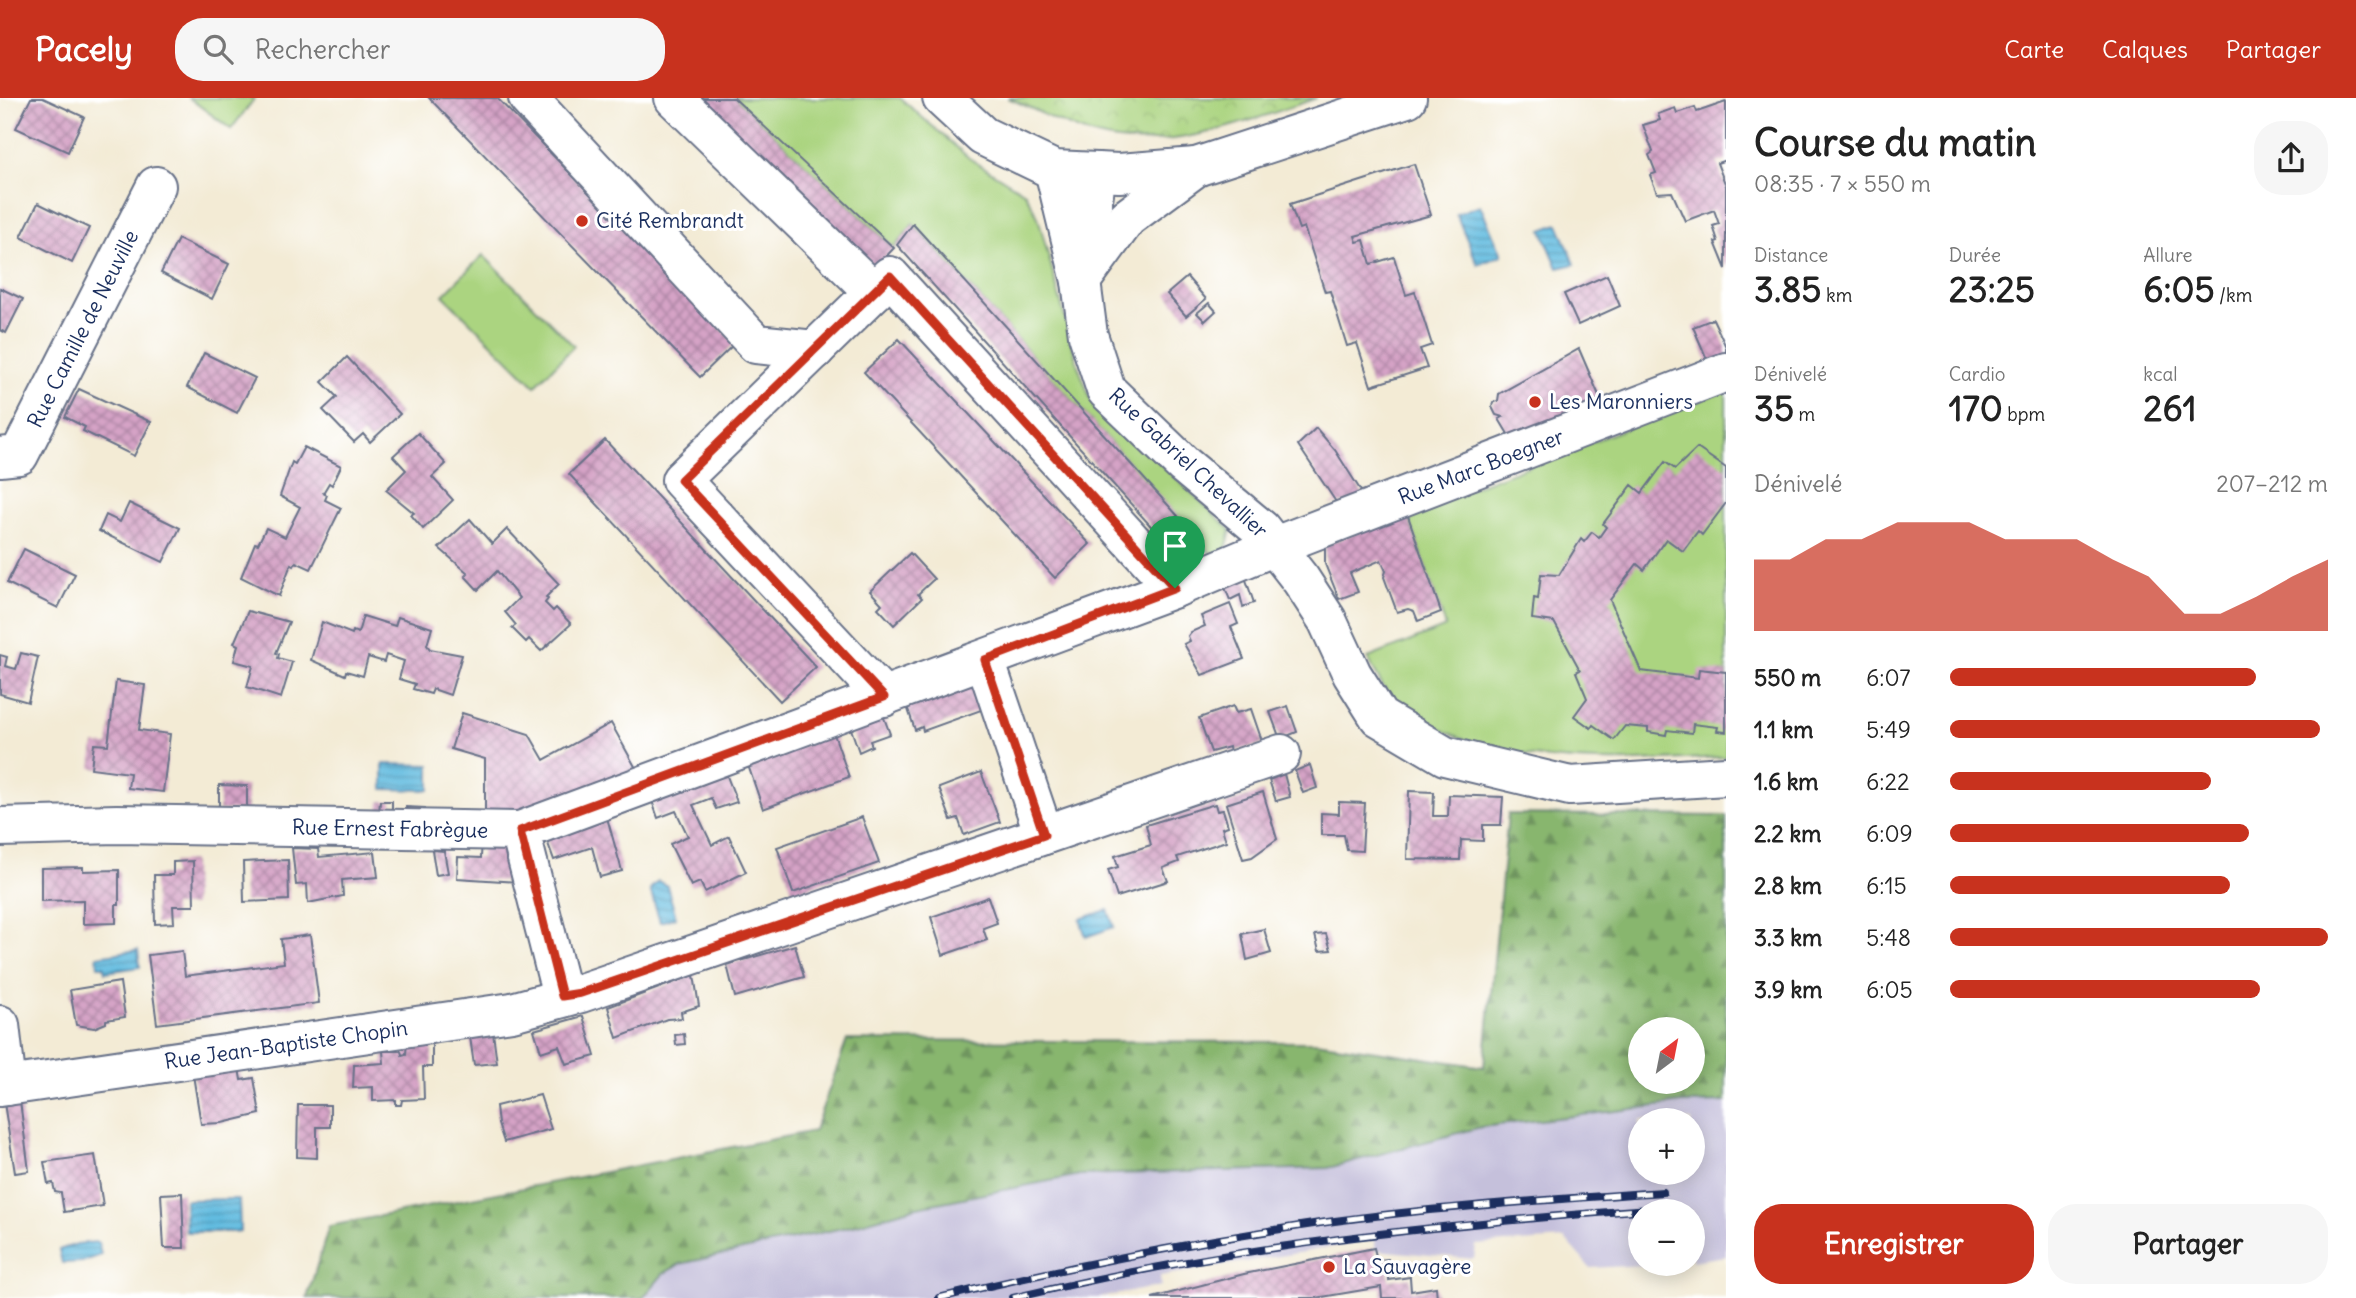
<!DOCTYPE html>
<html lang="fr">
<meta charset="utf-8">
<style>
:root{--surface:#fff;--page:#f6f6f6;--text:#222;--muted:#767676;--accent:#c8321e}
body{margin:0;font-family:Delius,sans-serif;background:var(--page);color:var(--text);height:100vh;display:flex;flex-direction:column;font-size:26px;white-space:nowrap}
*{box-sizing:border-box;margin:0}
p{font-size:23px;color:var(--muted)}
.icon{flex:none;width:38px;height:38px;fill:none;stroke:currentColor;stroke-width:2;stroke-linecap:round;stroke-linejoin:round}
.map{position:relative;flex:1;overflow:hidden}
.details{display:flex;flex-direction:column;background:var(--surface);width:630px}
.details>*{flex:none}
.needle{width:46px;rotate:32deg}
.tools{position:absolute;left:1628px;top:919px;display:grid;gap:14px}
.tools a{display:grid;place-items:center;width:77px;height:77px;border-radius:50%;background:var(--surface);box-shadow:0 4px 18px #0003;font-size:35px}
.pin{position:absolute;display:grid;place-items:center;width:60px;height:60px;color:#fff;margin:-72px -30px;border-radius:50% 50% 50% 0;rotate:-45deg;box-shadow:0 0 7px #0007}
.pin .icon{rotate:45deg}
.round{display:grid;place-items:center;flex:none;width:74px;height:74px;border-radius:28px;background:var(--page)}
.headline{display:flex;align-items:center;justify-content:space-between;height:119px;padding:0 28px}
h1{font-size:38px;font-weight:700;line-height:52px}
.metrics{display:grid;grid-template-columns:repeat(3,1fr);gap:10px;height:119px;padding:7px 28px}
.metrics div{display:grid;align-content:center}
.metrics b{font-size:35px;font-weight:700}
.metrics small{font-size:19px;font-weight:400}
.metrics p{font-size:19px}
.chart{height:196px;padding:14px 28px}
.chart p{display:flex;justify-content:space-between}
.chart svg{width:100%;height:126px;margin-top:7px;fill:var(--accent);opacity:.7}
.button{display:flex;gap:14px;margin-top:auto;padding:14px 28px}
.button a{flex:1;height:80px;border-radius:28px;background:var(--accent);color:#fff;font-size:28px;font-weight:700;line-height:80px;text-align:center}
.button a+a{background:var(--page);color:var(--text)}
ul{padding:0 28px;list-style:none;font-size:23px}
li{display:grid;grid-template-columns:112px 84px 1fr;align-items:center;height:52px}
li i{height:18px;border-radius:9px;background:var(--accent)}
header{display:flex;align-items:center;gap:42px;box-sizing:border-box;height:98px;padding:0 35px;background:var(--accent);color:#fff}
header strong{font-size:33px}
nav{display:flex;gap:38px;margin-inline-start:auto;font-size:24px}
.search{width:490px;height:63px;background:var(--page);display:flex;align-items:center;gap:18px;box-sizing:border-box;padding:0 24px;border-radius:28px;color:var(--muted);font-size:26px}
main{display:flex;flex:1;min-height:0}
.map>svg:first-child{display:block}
</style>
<header>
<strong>Pacely</strong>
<div class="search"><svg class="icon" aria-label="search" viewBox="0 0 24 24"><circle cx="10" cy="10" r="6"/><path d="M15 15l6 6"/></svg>Rechercher</div>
<nav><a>Carte</a><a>Calques</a><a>Partager</a></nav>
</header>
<main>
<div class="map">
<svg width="1726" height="1200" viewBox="0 0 1726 1200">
<defs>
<pattern id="forest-firs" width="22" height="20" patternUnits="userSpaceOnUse" patternTransform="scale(1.75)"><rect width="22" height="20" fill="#88b66e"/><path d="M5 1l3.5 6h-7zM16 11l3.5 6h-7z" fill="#6e945e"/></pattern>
<pattern id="park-crowns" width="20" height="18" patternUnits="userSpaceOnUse" patternTransform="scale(1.75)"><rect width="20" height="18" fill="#abd480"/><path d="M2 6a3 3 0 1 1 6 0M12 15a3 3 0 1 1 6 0" fill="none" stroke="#93b671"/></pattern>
<pattern id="water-rules" width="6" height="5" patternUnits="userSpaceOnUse" patternTransform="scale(1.75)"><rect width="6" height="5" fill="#62bce0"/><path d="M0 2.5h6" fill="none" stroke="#5099b9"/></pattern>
<pattern id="building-cross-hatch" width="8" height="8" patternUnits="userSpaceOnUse" patternTransform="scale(1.75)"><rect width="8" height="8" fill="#d5a3c6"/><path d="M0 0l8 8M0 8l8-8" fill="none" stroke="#ac85a4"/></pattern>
</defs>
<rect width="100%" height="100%" fill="#fff"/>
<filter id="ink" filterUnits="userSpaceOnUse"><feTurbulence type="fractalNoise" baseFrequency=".0143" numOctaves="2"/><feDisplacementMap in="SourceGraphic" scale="14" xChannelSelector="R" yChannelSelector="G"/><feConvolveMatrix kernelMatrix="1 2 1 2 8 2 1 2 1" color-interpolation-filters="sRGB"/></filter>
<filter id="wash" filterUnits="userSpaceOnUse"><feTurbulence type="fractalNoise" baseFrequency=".00686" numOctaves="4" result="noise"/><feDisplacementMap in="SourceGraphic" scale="28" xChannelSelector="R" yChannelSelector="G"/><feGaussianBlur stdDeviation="1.57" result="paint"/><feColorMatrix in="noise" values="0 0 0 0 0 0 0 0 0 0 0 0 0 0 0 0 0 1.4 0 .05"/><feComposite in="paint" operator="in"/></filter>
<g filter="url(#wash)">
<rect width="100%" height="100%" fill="#f3ebd5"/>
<!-- industrial -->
<path fill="#c5c0db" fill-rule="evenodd" d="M1726 1004V1158L1692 1163V1113H1640V1166H1664L1590 1170 1565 1141 1476 1147 1474 1161 1375 1152V1142L1160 1178 1161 1188 1098 1200H643L663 1176 680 1166 847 1129 917 1109 1080 1077 1328 1070 1481 1029 1682 1005ZM1640 1022H1692V1074H1640Z"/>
<!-- grass -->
<g fill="#abd480" stroke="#63826f" stroke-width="2">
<polygon points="189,0 255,0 231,31"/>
<polygon points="734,0 900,0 969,60 1025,95 1038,119 1077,265 1090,300 1231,432 1225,455 1214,459 913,126 894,150"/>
<polygon points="483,157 574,248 535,288 443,197"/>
<path d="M1726 292V659C1632 663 1536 673 1447 634 1430 627 1410 618 1396 605 1384 593 1375 575 1368 560L1446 529 1407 415Z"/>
</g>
<!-- forest -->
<path fill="url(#forest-firs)" stroke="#527266" stroke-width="2" fill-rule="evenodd" d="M1508 716 1726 718V1004L1682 1005 1481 1029 1328 1070 1080 1077 917 1109 847 1129 680 1166 663 1176 643 1200H307L329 1128 814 1033 847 942 1316 944 1484 969ZM1640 931H1692V984H1640Z"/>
<!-- park -->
<path fill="url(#park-crowns)" stroke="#63826f" stroke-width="2" d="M1008 0H1317C1252 22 1166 57 1097 38 1067 30 1037 12 1008 0Z"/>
<!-- water -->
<g fill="url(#water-rules)" stroke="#3e769f" stroke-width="2">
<polygon points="1480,107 1502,157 1478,167 1456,116"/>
<polygon points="1558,126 1575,166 1558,170 1542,132"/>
<polygon points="383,666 430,667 430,692 383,691"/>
<polygon points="658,783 667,788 676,819 660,824 650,791"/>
<polygon points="1108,812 1114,829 1086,839 1080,821"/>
<polygon points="138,852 140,869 105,874 104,868 98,868 97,858"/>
<polygon points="239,1101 240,1134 186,1134 185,1102"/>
<polygon points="98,1144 101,1157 82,1164 62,1165 59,1152 77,1146"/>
</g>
<g id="blocks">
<!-- building -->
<g fill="url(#building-cross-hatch)">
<polygon points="31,0 43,0 84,19 68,54 16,30"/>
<polygon points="429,0 497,0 735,245 700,279"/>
<polygon points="695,0 734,0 894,150 876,169"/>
<polygon points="1726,4 1726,62 1717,65 1726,88 1726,171 1715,144 1718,143 1713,128 1719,126 1714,112 1685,123 1672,94 1657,95 1650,77 1656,75 1649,57 1653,54 1643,27 1660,22 1658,16 1675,10 1677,15 1695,9 1697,14"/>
<polygon points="1414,66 1431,117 1355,138 1357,144 1364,142 1371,166 1394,159 1406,197 1415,194 1432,247 1420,251 1427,270 1371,288 1357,245 1347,248 1330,193 1325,194 1304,129 1299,131 1290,106"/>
<polygon points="38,105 89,130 72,165 21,139"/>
<polygon points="913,126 1178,418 1158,436 897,147"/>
<polygon points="178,141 229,166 212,201 161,175"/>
<polygon points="1607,177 1620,208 1578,227 1564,196"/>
<polygon points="1187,179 1206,201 1186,218 1167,196"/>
<polygon points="0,190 23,201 6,235 0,232"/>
<polygon points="1209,205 1216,213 1205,223 1197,215"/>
<polygon points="1713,221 1726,249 1726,262 1710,268 1693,229"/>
<polygon points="899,241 1090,446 1055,480 864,274"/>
<polygon points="1579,251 1604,309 1514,346 1499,321 1503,319 1496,317 1492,309 1493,304 1498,303 1499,296"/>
<polygon points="204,255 255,280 237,315 187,289"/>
<polygon points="347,259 400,316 370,344 363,336 354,344 323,312 337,299 322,284"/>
<polygon points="79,291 151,324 134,358 83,333 85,329 65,319"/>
<polygon points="1316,330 1335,352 1366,401 1329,407 1336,404 1298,347"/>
<polygon points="418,335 446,366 432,379 453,402 423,431 411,417 414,415 386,392 406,372 393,358"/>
<polygon points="605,342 816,569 780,603 569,376"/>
<polygon points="304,349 341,368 332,387 329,385 323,395 327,397 325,402 341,410 311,471 296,464 294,468 291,466 279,498 241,479 255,445 258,446 266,430 285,439 300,409 280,398 292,364 295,366"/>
<polygon points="1697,350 1726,370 1726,405 1702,437 1698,433 1683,453 1666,441 1644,472 1637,466 1610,502 1641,573 1698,580 1699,571 1726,574 1726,634 1717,633 1718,629 1693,626 1692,635 1667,632 1666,637 1648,634 1648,630 1625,628 1614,642 1593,627 1591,630 1574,618 1587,600 1576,574 1580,572 1554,524 1532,521 1534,500 1538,501 1541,476 1559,477 1581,441 1584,444 1592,434 1599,439 1606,429 1603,426 1632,387 1642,395 1665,364 1675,371"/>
<polygon points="129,405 180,430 163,464 99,433 106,417 120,424"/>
<polygon points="1407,415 1441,514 1418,523 1414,513 1408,511 1397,514 1384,479 1386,473 1381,462 1350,475 1358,494 1339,501 1325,466 1325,447"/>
<polygon points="470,421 492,446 507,431 559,486 546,499 548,501 545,505 553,513 556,510 571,526 541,553 529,541 526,544 512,530 516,527 505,514 519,500 497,473 478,492 465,478 468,475 439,450"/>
<polygon points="24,451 75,476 58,510 7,485"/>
<polygon points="910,455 934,481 918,496 922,500 894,527 878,510 882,506 870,493"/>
<polygon points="1245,479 1254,505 1243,509 1240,497 1230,502 1224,487"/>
<polygon points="1230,506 1238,526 1231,529 1244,561 1202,577 1184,546 1190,543 1188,538 1191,534 1205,528 1201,518"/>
<polygon points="248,513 289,524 276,555 279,556 278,560 292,564 281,600 247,589 253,568 234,563 238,547 234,545"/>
<polygon points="363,518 395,528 398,519 432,530 427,547 430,551 462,557 450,597 433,591 431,596 413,591 415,586 399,581 404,563 386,557 384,564 368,559 363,578 346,573 345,577 311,562 322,524 352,536 353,533 358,535"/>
<polygon points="21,555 38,559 28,604 0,596 0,557 7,559 5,568 16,571"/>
<polygon points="116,583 145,587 139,632 170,636 163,694 128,690 130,675 91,670 94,646 108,647"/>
<polygon points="974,584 984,611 923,633 922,629 915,632 907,608"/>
<polygon points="1233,608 1236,615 1251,611 1263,646 1230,654 1229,649 1211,654 1199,620"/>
<polygon points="1288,608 1297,634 1280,641 1270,614"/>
<polygon points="462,615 529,636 544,662 611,625 638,674 517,718 485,718 485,661 451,651"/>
<polygon points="883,617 890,636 870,643 872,648 859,654 850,628"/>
<polygon points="834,636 849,679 763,711 748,667"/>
<polygon points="1310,667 1317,690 1303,695 1295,673"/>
<polygon points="725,673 737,704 716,711 711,700 693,707 712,747 729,738 746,774 705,794 700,784 691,788 670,746 688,738 676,713 658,720 651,700"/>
<polygon points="981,674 1000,724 964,737 958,720 951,722 939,690"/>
<polygon points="1284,676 1290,699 1276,703 1269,682"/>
<polygon points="219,687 247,688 247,713 219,712"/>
<polygon points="1409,693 1434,694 1433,718 1448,718 1449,697 1503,699 1501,727 1483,727 1483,743 1461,742 1460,762 1407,761"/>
<polygon points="1263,694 1277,741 1252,759 1243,761 1226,706"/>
<polygon points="380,703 392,703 392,716 379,716"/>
<polygon points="1339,704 1365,705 1362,753 1347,752 1344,737 1321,737 1321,715 1339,716"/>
<polygon points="1215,706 1217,713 1223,712 1228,728 1222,730 1226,743 1177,759 1179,764 1163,770 1168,783 1117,799 1108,772 1118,769 1115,758 1151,747 1146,727"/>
<polygon points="406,709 425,710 425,717 406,716"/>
<polygon points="606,716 622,773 600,779 592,749 554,762 545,737"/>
<polygon points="862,719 879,765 793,795 777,749"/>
<polygon points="482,741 507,742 506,762 513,762 518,784 457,780 458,759 481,760"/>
<polygon points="292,750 318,751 319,759 375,754 378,779 342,782 343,798 308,805 307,786 296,787"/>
<polygon points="432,752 444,753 448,775 436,777"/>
<polygon points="288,762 289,802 244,804 243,764"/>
<polygon points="193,763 194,808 173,808 174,825 155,826 154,777 173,777 173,764"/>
<polygon points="83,769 83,773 119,772 119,807 116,807 116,825 83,826 83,802 41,803 41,770"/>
<polygon points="988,799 997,825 983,830 987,842 943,857 931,819"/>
<polygon points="1264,831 1271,855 1247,862 1242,836"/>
<polygon points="1326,836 1331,852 1319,853 1315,837"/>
<polygon points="310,837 319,905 157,926 148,857 182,853 185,878 284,865 281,841"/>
<polygon points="795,847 804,879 735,899 727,867"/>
<polygon points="694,877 699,908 681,914 682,920 667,921 617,940 608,909"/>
<polygon points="120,884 125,919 106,922 106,925 94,930 76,927 70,892"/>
<polygon points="583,918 595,958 566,966 559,948 541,954 534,932"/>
<polygon points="493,935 497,965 474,967 470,939"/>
<polygon points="684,936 685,946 676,947 675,937"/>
<polygon points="407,944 432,945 432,969 423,969 424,1001 402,1002 401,1007 396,1007 396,1002 373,1003 373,989 353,990 354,967 384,965 383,953 401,953 402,957 406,956"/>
<polygon points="239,970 241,982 254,980 260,1016 222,1025 201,1026 193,977"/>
<polygon points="540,997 551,1031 504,1044 498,1026 496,1008"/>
<polygon points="20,1003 29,1073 15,1075 4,1005"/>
<polygon points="298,1007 330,1007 330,1029 317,1029 317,1060 297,1059"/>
<polygon points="95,1057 103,1108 64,1114 61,1095 55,1094 53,1085 48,1086 44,1064"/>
<polygon points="182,1095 184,1150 164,1150 161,1096"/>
<polygon points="1374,1150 1377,1162 1388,1161 1389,1182 1410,1179 1411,1193 1436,1189 1437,1200 1382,1200 1381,1189 1316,1200 1152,1200 1244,1176"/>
</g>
</g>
</g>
<g filter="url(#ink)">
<use href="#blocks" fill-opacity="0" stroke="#677188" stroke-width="2"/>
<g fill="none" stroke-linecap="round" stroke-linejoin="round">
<defs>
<g id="minor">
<polyline points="528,0 756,246 815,252"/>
<polyline points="674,0 874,194 890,178 1175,490"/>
<polyline points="942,0 983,38 1054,72 1119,75 1196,69 1407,0"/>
<polyline points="1054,72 1081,183 1088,237 1106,292 1184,367 1261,431 1301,482 1327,522 1352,576 1379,619 1445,658 1570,688 1726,678"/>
<polyline points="1084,164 1097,74"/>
<polyline points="1081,183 1127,120 1196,69"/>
<polyline points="874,194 681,382 884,599"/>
<polyline points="0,359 19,357 156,88"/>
<polyline points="985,562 1044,737"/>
<polyline points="0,729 117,726 520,733 1175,490 1275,448 1726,274"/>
<polyline points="520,733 562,898"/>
<polyline points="0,927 7,988"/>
<polyline points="0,989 512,914 581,895 1281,656"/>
</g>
</defs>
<!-- minor casing -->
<use href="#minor" stroke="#677188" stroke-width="42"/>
<!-- minor -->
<use href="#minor" stroke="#fff" stroke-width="38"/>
<defs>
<g id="rail">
<path d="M939 1200C1065 1169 1192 1144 1320 1125 1433 1109 1548 1102 1663 1094"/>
<path d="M1013 1200C1227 1148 1446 1125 1665 1110"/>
</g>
</defs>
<!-- rail casing -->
<use href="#rail" stroke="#1b2f5e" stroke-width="8"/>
<!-- rail -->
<use href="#rail" stroke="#fff" stroke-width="5" stroke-dasharray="16" stroke-linecap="butt"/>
</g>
</g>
<g fill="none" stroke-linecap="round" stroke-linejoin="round" filter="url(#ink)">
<defs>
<polygon id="route" points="890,178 1175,490 985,562 1044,737 581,895 562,898 520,733 884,599 681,382"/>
</defs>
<!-- route casing -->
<use href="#route" stroke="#fff" stroke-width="14"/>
<!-- route -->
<use href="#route" stroke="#c8321e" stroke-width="9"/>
</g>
<!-- markers -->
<g fill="#c8321e" stroke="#fff" stroke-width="2.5">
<circle cx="582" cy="123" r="7"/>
<circle cx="1535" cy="304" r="7"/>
<circle cx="1329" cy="1169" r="7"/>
</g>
<g text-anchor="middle" stroke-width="6" stroke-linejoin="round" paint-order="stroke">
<!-- poi labels -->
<g font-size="21" fill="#1b2f5e" stroke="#fff" text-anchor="start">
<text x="596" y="130">Cité Rembrandt</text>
<text x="1549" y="311">Les Maronniers</text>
<text x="1343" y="1176">La Sauvagère</text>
</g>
<!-- street labels -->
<g font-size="21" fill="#1b2f5e" stroke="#fff">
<text transform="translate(83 231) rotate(-63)" y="7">Rue Camille de Neuville</text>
<text transform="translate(1188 365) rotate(43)" y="7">Rue Gabriel Chevallier</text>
<text transform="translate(1481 369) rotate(-21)" y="7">Rue Marc Boegner</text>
<text transform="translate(390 731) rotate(1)" y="7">Rue Ernest Fabrègue</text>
<text transform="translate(286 947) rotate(-8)" y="7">Rue Jean-Baptiste Chopin</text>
</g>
</g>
</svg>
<div class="tools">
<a><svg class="needle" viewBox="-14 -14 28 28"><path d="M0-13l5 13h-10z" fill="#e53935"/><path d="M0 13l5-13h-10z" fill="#767676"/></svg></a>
<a>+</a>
<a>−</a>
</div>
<div class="pin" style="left:1175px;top:490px;background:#1e9e55"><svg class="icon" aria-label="arrive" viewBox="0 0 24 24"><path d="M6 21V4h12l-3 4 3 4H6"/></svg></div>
</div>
<section class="details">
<div class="headline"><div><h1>Course du matin</h1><p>08:35 · 7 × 550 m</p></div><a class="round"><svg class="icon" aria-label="share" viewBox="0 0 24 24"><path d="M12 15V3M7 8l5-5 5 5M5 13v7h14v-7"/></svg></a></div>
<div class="metrics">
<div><p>Distance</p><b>3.85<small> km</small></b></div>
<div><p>Durée</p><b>23:25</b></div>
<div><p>Allure</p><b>6:05<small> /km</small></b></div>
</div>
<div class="metrics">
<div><p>Dénivelé</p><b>35<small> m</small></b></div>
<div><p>Cardio</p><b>170<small> bpm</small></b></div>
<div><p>kcal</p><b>261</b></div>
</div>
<div class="chart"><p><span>Dénivelé</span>207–212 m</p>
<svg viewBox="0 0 160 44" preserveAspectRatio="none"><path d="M0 44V19L10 19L20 12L30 12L40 6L50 6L60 6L70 12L80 12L90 12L100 19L110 25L120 38L130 38L140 32L150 25L160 19V44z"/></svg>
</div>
<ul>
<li><b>550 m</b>6:07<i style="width:81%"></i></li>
<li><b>1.1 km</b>5:49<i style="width:98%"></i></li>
<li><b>1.6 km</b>6:22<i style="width:69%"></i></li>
<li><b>2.2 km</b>6:09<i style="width:79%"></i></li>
<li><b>2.8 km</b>6:15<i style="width:74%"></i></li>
<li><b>3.3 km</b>5:48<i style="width:100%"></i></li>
<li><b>3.9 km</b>6:05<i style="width:82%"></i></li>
</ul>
<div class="button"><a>Enregistrer</a><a>Partager</a></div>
</section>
</main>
